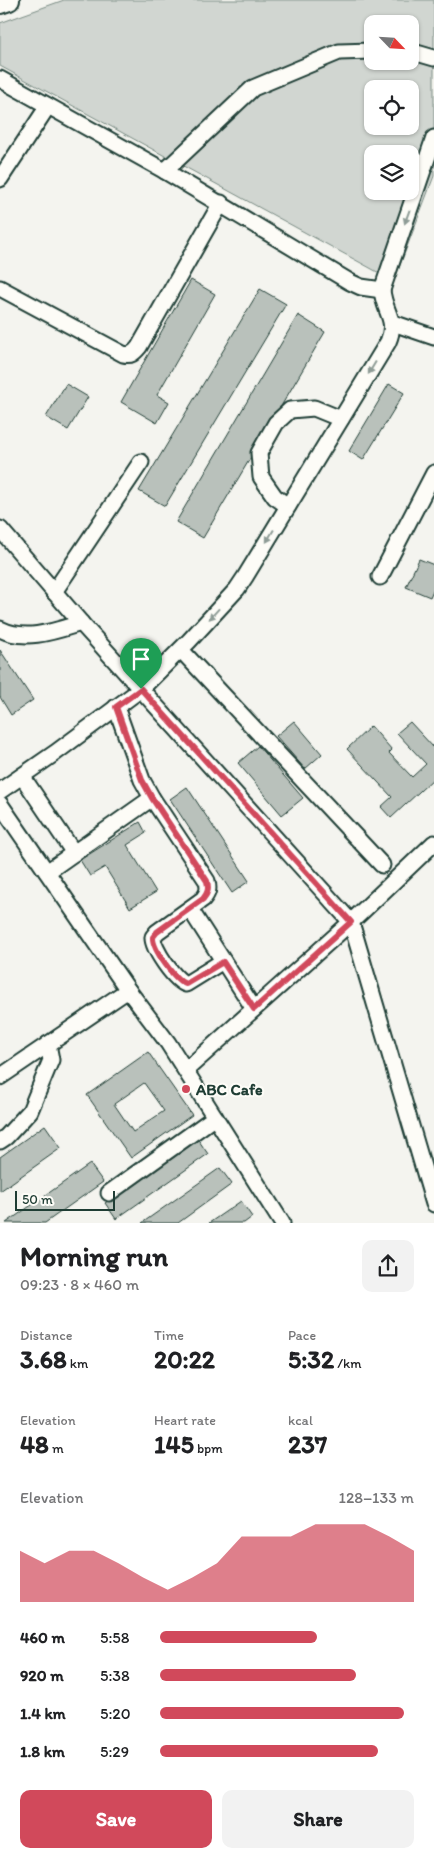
<!DOCTYPE html>
<meta charset="utf-8">
<style>
:root{--surface:#fff;--page:#f2f2f2;--text:#202124;--muted:#757577;--accent:#d1495b}
body{margin:0;font-family:Itim,sans-serif;background:var(--page);color:var(--text);height:100vh;display:flex;flex-direction:column;font-size:19px;white-space:nowrap}
*{box-sizing:border-box;margin:0}
p{font-size:16px;color:var(--muted)}
.icon{flex:none;width:28px;height:28px;fill:none;stroke:currentColor;stroke-width:2;stroke-linecap:round;stroke-linejoin:round}
.map{position:relative;height:1223px;overflow:hidden}
.side{display:flex;flex-direction:column;background:var(--surface);flex:1}
.side>*{flex:none}
.needle{width:32px;rotate:115deg}
.buttons{position:absolute;left:364px;top:15px;display:grid;gap:10px}
.buttons a{display:grid;place-items:center;width:55px;height:55px;border-radius:10px;background:var(--surface);box-shadow:0 1px 4px #0004;font-size:25px}
.scale{position:absolute;left:15px;bottom:12px;width:100px;box-sizing:border-box;padding-left:5px;border:2px solid #1f3d34;border-top:0;font-size:14px;line-height:18px;white-space:nowrap;color:#1f3d34;-webkit-text-stroke:4px #fdfcf7;paint-order:stroke}
.pin{position:absolute;display:grid;place-items:center;width:42px;height:42px;color:#fff;margin:-51px -21px;border-radius:50% 50% 50% 0;rotate:-45deg;box-shadow:0 0 5px #0007}
.pin .icon{rotate:45deg}
.round{display:grid;place-items:center;flex:none;width:52px;height:52px;border-radius:10px;background:var(--page)}
.head{display:flex;align-items:center;justify-content:space-between;height:85px;padding:0 20px}
h1{font-size:28px;font-weight:700;line-height:38px}
.metrics{display:grid;grid-template-columns:repeat(3,1fr);gap:8px;height:85px;padding:5px 20px}
.metrics div{display:grid;align-content:center}
.metrics b{font-size:25px;font-weight:700}
.metrics small{font-size:14px;font-weight:400}
.metrics p{font-size:14px}
.chart{height:140px;padding:10px 20px}
.chart p{display:flex;justify-content:space-between}
.chart svg{width:100%;height:90px;margin-top:5px;fill:var(--accent);opacity:.7}
.primary-button{display:flex;gap:10px;margin-top:auto;padding:10px 20px}
.primary-button a{flex:1;height:58px;border-radius:10px;background:var(--accent);color:#fff;font-size:20px;font-weight:700;line-height:58px;text-align:center}
.primary-button a+a{background:var(--page);color:var(--text)}
ul{padding:0 20px;list-style:none;font-size:16px}
li{display:grid;grid-template-columns:80px 60px 1fr;align-items:center;height:38px}
li i{height:12px;border-radius:6px;background:var(--accent)}
.map>svg:first-child{display:block}
</style>
<div class="map">
<svg width="434" height="1223" viewBox="0 0 434 1223">
<rect width="100%" height="100%" fill="#f4f4ef"/>
<filter id="ink" filterUnits="userSpaceOnUse"><feTurbulence type="fractalNoise" baseFrequency=".02" numOctaves="2"/><feDisplacementMap in="SourceGraphic" scale="10" xChannelSelector="R" yChannelSelector="G"/><feConvolveMatrix kernelMatrix="1 2 1 2 8 2 1 2 1" color-interpolation-filters="sRGB"/></filter>
<g filter="url(#ink)">
<!-- green -->
<path fill="#d1d6d1" stroke="#788a82" fill-rule="evenodd" d="M64 0H434V176L394 281 0 66V23ZM372 24H410V61H372ZM372 89H410V126H372ZM372 154H410V191H372Z"/>
<!-- building -->
<g fill="#b9c1bb" stroke="#1f3d34" fill-rule="evenodd">
<polygon points="191,280 215,294 157,395 169,402 157,423 121,402"/>
<polygon points="260,289 286,304 165,506 139,491"/>
<polygon points="298,315 325,332 203,538 176,522"/>
<polygon points="66,384 88,397 68,430 46,417"/>
<polygon points="389,384 404,393 363,460 349,451"/>
<polygon points="419,559 434,565 434,588 430,597 406,587"/>
<polygon points="0,650 33,700 11,715 0,697"/>
<polygon points="294,721 322,754 305,769 276,736"/>
<polygon points="410,722 434,748 434,778 391,818 381,807 392,797 347,749 371,726 392,750 389,753 412,777 426,764 397,733"/>
<polygon points="258,746 303,798 282,815 238,763"/>
<polygon points="187,787 249,881 232,893 170,799"/>
<polygon points="140,822 146,833 127,845 156,892 130,908 105,867 90,876 80,860"/>
<path d="M148 1052 192 1115 131 1158 87 1095ZM144 1083 164 1111 133 1132 114 1104Z"/>
<polygon points="45,1125 61,1148 0,1191 0,1157"/>
<polygon points="197,1138 208,1154 116,1219 105,1203"/>
<polygon points="90,1164 103,1182 45,1223 6,1223"/>
<polygon points="220,1168 232,1184 178,1223 142,1223"/>
<polygon points="241,1201 252,1217 244,1223 209,1223"/>
</g>
<g fill="none" stroke-linecap="round" stroke-linejoin="round">
<defs>
<g id="minor">
<polyline points="372,51 339,52 253,88 165,171 350,282 361,287 382,290"/>
<polyline points="410,51 434,58"/>
<polyline points="0,79 165,171"/>
<polyline points="0,179 48,106"/>
<path d="M0 288 123 354C131 356 134 353 139 347L221 203"/>
<polyline points="393,323 434,337"/>
<polyline points="288,506 275,497 261,477 259,453 276,423 290,410 314,408 341,419"/>
<polyline points="0,529 81,623 351,922 434,843"/>
<polyline points="380,577 434,473"/>
<polyline points="54,592 141,462"/>
<path d="M0 629C26 642 55 631 81 623"/>
<polyline points="181,650 382,865"/>
<path d="M116 707 142 780 152 798 207 881C209 889 208 893 203 899L157 932 153 937C152 948 175 981 186 984L223 961"/>
<polyline points="22,776 74,853"/>
<path d="M0 791 55 753 141 689 189 641 237 589 245 577 388 342C398 319 384 313 382 290L434 138"/>
<polyline points="0,804 128,990 168,1043 282,1223"/>
<polyline points="47,872 152,798"/>
<polyline points="190,909 254,1009"/>
<polyline points="186,1070 351,922 434,1204"/>
<polyline points="0,1077 128,990"/>
<polyline points="0,1141 6,1137 30,1111 51,1060 48,1044"/>
<polyline points="109,1193 215,1117"/>
</g>
<polyline id="major" points="0,3 9,0"/>
</defs>
<!-- minor casing -->
<use href="#minor" stroke="#1f3d34" stroke-width="19"/>
<!-- major casing -->
<use href="#major" stroke="#1f3d34" stroke-width="24"/>
<!-- minor -->
<use href="#minor" stroke="#fdfcf7" stroke-width="15"/>
<!-- major -->
<use href="#major" stroke="#fdfcf7" stroke-width="20"/>
</g>
<!-- one-way arrows -->
<defs><path id="oneway-solid" d="M-6-.8H1V-3.2L6.5 0L1 3.2V.8H-6Z" transform="scale(1.25)"/></defs>
<g fill="#8e9c96">
<use href="#oneway-solid" transform="translate(407 217) rotate(110)"/>
<use href="#oneway-solid" transform="translate(372 368) rotate(121)"/>
<use href="#oneway-solid" transform="translate(270 536) rotate(121)"/>
<use href="#oneway-solid" transform="translate(214 614) rotate(132)"/>
</g>
</g>
<g fill="none" stroke-linecap="round" stroke-linejoin="round" filter="url(#ink)">
<defs>
<path id="route" d="M141 689 351 922 254 1009 223 962 186 984C175 981 152 948 153 937L157 932 203 899C208 893 209 889 207 881L152 798 142 780 116 707Z"/>
</defs>
<!-- route casing -->
<use href="#route" stroke="#fff" stroke-width="10"/>
<!-- route -->
<use href="#route" stroke="#d1495b" stroke-width="6"/>
</g>
<!-- markers -->
<circle fill="#d1495b" stroke="#fdfcf7" stroke-width="2" cx="186" cy="1089" r="5"/>
<g text-anchor="middle" stroke-width="4" stroke-linejoin="round" paint-order="stroke">
<!-- poi labels -->
<g font-size="16" font-weight="bold" fill="#1f3d34" stroke="#fdfcf7" text-anchor="start">
<text x="196" y="1095">ABC Cafe</text>
</g>
</g>
</svg>
<div class="buttons">
<a><svg class="needle" viewBox="-14 -14 28 28"><path d="M0-13l5 13h-10z" fill="#e53935"/><path d="M0 13l5-13h-10z" fill="#757577"/></svg></a>
<a><svg class="icon" aria-label="locate" viewBox="0 0 24 24"><circle cx="12" cy="12" r="6"/><path d="M12 2v4M12 18v4M2 12h4M18 12h4"/></svg></a>
<a><svg class="icon" aria-label="layers" viewBox="0 0 24 24"><path d="M12 4l9 5-9 5-9-5zM3 14l9 5 9-5"/></svg></a>
</div>
<div class="scale">50 m</div>
<div class="pin" style="left:141px;top:689px;background:#1e9e55"><svg class="icon" aria-label="arrive" viewBox="0 0 24 24"><path d="M6 21V4h12l-3 4 3 4H6"/></svg></div>
</div>
<section class="side">
<div class="head"><div><h1>Morning run</h1><p>09:23 · 8 × 460 m</p></div><a class="round"><svg class="icon" aria-label="share" viewBox="0 0 24 24"><path d="M12 15V3M7 8l5-5 5 5M5 13v7h14v-7"/></svg></a></div>
<div class="metrics">
<div><p>Distance</p><b>3.68<small> km</small></b></div>
<div><p>Time</p><b>20:22</b></div>
<div><p>Pace</p><b>5:32<small> /km</small></b></div>
</div>
<div class="metrics">
<div><p>Elevation</p><b>48<small> m</small></b></div>
<div><p>Heart rate</p><b>145<small> bpm</small></b></div>
<div><p>kcal</p><b>237</b></div>
</div>
<div class="chart"><p><span>Elevation</span>128–133 m</p>
<svg viewBox="0 0 160 44" preserveAspectRatio="none"><path d="M0 44V19L10 25L20 19L30 19L40 25L50 32L60 38L70 32L80 25L90 12L100 12L110 12L120 6L130 6L140 6L150 12L160 19V44z"/></svg>
</div>
<ul>
<li><b>460 m</b>5:58<i style="width:62%"></i></li>
<li><b>920 m</b>5:38<i style="width:77%"></i></li>
<li><b>1.4 km</b>5:20<i style="width:96%"></i></li>
<li><b>1.8 km</b>5:29<i style="width:86%"></i></li>
</ul>
<div class="primary-button"><a>Save</a><a>Share</a></div>
</section>
